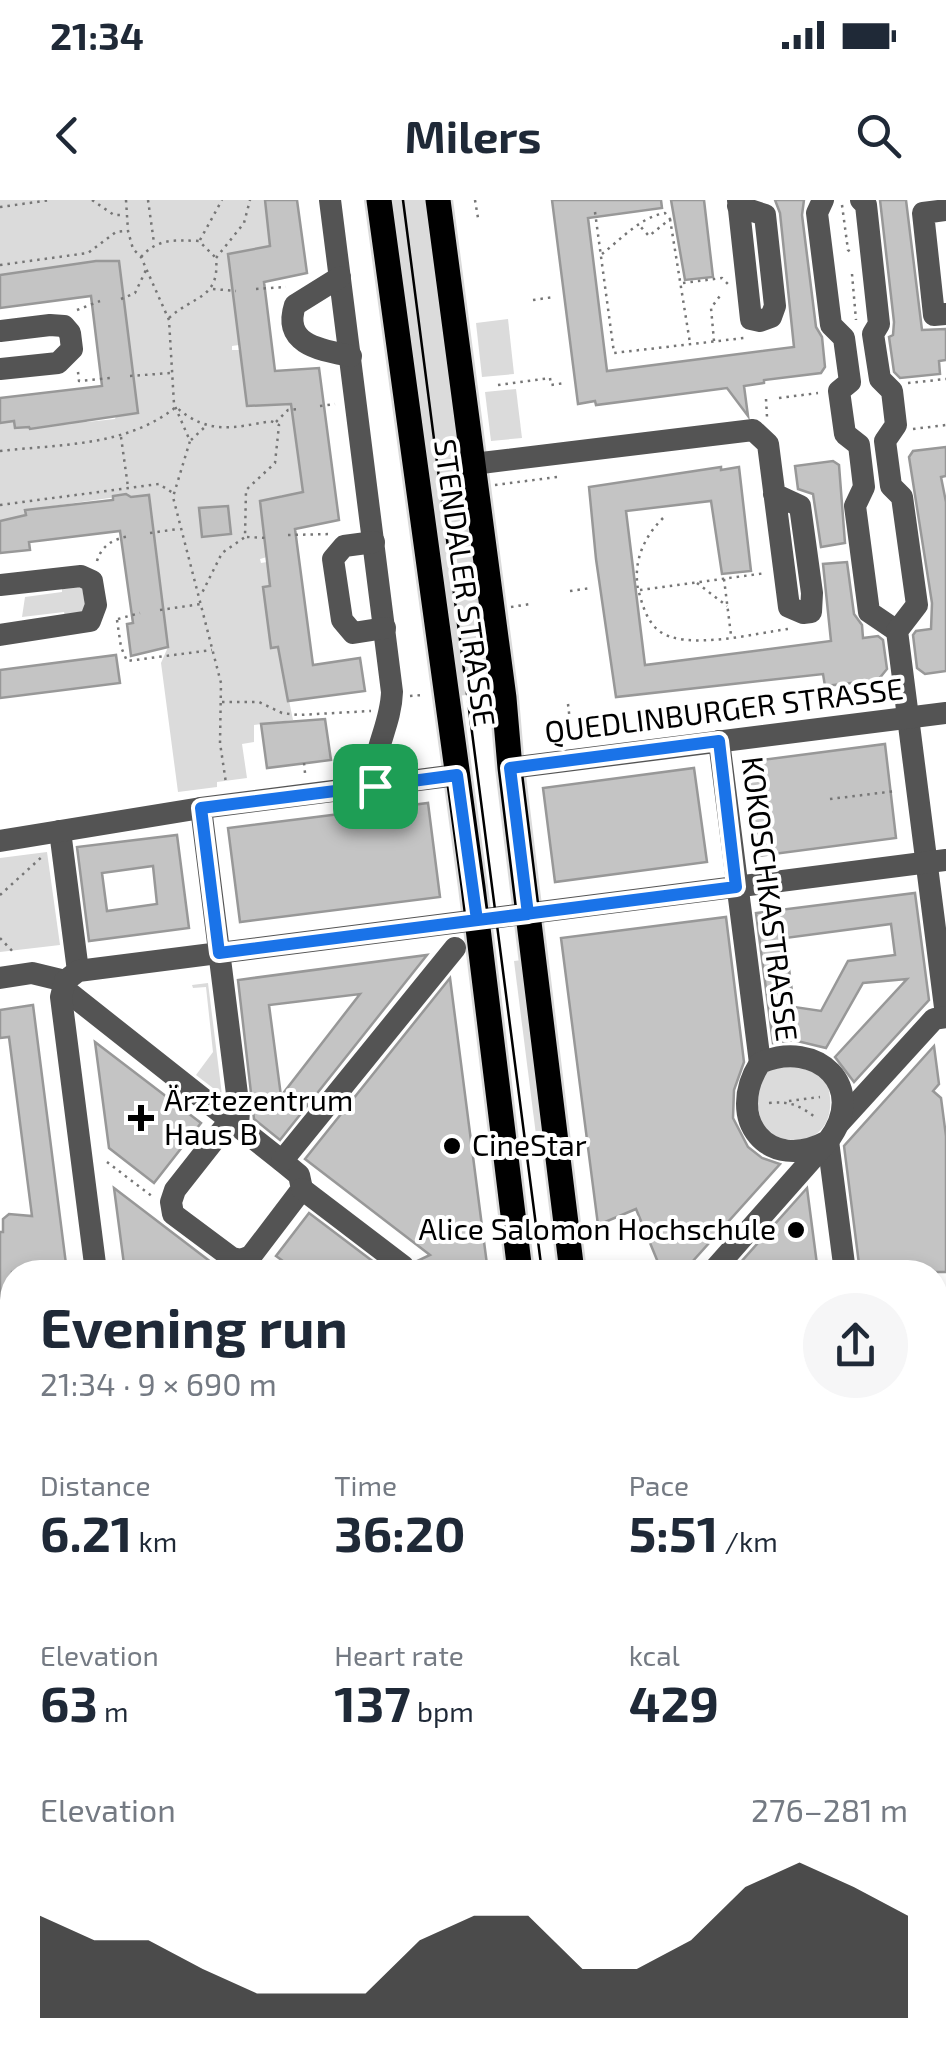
<!DOCTYPE html>
<meta charset="utf-8">
<style>
:root{--surface:#fff;--page:#f6f6f7;--text:#1f2937;--muted:#747a83;--accent:#000}
body{margin:0;font-family:"Exo 2",sans-serif;background:var(--page);color:var(--text);height:100vh;display:flex;flex-direction:column;font-size:38px;white-space:nowrap}
*{box-sizing:border-box;margin:0}
p{font-size:32px;color:var(--muted)}
.icon{flex:none;width:55px;height:55px;fill:none;stroke:currentColor;stroke-width:2;stroke-linecap:round;stroke-linejoin:round}
.map{position:relative;flex:1;overflow:hidden}
.side{position:absolute;left:0px;top:1060px;width:948px;height:812px;display:flex;flex-direction:column;background:var(--surface);border-radius:40px 40px 0 0;box-shadow:0 5px 15px #0003}
.side>*{flex:none}
.pin{position:absolute;display:grid;place-items:center;width:85px;height:85px;color:#fff;margin:-42px;border-radius:20px;box-shadow:0 5px 15px #0006}
.round{display:grid;place-items:center;flex:none;width:105px;height:105px;border-radius:52px;background:var(--page)}
.overview{display:flex;align-items:center;justify-content:space-between;height:170px;padding:0 40px}
h1{font-size:55px;font-weight:700;line-height:75px}
.metrics{display:grid;grid-template-columns:repeat(3,1fr);gap:15px;height:170px;padding:10px 40px}
.metrics div{display:grid;align-content:center}
.metrics b{font-size:50px;font-weight:700}
.metrics small{font-size:28px;font-weight:400}
.metrics p{font-size:28px}
.chart{height:280px;padding:20px 40px}
.chart p{display:flex;justify-content:space-between}
.chart svg{width:100%;height:180px;margin-top:10px;fill:var(--accent);opacity:.7}
.status{display:flex;justify-content:space-between;align-items:center;height:70px;padding:0 50px;background:var(--surface);direction:ltr}
.status svg{height:28px;fill:currentColor}
header{display:flex;justify-content:space-between;align-items:center;height:130px;padding:0 40px;background:var(--surface);font-size:45px;font-weight:700}
.map>svg:first-child{display:block}
</style>
<div class="status"><b>21:34</b><svg viewBox="0 0 49 12"><path d="M0 12V9h3v3zM5 12V6h3v6zM10 12V3h3v9zM15 12V0h3v12zM26 1h20v11H26zM47 4h2v5h-2z"/></svg></div>
<header><svg class="icon" aria-label="back" viewBox="0 0 24 24"><path d="M15 5l-7 7 7 7"/></svg>Milers<svg class="icon" aria-label="search" viewBox="0 0 24 24"><circle cx="10" cy="10" r="6"/><path d="M15 15l6 6"/></svg></header>
<div class="map">
<svg width="946" height="1871" viewBox="0 0 946 1871">
<rect width="100%" height="100%" fill="#fff"/>
<!-- green -->
<g fill="#dbdbdb" fill-rule="evenodd">
<path d="M0 0H265L269 35 280 48 251 49 234 97 239 145 232 146V150H240L242 164H245L247 206 270 203 271 206 299 200 292 215 301 282 311 294 281 295 280 298 260 301 267 357 260 359 261 363 267 362 270 386 267 415 271 448 278 447 293 520 254 525V542L242 544 247 578 217 582V587L178 592 161 463 168 447 165 419H162L163 404 154 338 130 295 26 310V318L0 321V223L14 221 15 228 72 224V221L86 219 87 222 115 219 116 216 138 212 135 185H132L119 61 80 63 0 75ZM228 306 231 333 202 337 199 309Z"/>
<polygon points="386,0 431,0 494,492 457,496"/>
<polygon points="508,119 514,174 482,177 476,123"/>
<polygon points="516,189 522,238 491,241 485,192"/>
<polygon points="62,383 82,388 86,410 66,421 64,412 22,417 25,397 62,392"/>
<polygon points="47,652 60,745 0,752 0,658"/>
<polygon points="522,760 544,935 536,935 514,761"/>
<polygon points="208,783 222,895 196,875 213,852 206,787 193,788 192,785"/>
<path d="M786 862 825 877C844 927 809 957 763 930L754 889 766 871Z"/>
<polygon points="946,1247 946,1565 935,1570 935,1252"/>
<polygon points="12,1650 12,1860 51,1860 26,1871 0,1871 0,1655"/>
<polygon points="517,1860 564,1860 569,1871 492,1871"/>
</g>
<g fill="none" stroke-linecap="round" stroke-linejoin="round">
<!-- stream -->
<polyline stroke="#a2a2a2" stroke-width="5" points="943,1322 946,1323"/>
</g>
<!-- building -->
<g fill="#c4c4c4" stroke="#989898" stroke-width="2.5" fill-rule="evenodd">
<polygon points="265,0 297,0 307,73 264,82 275,171 319,168 339,320 295,329 313,465 360,458 365,491 288,501 278,447 271,448 263,387 270,386 260,301 303,292 291,204 247,206 228,54 270,46"/>
<polygon points="552,0 661,0 662,8 588,18 607,171 794,147 780,13 775,0 804,0 802,15 816,127 822,137 825,167 821,173 764,180 764,183 744,186 748,216 727,188 596,205 595,201 578,204"/>
<polygon points="671,0 704,0 713,77 685,80"/>
<polygon points="880,0 906,0 922,130 946,129 946,160 939,161 940,174 900,178 894,172 889,137 893,135 894,122"/>
<polygon points="96,61 119,61 138,213 30,229 29,227 15,228 14,221 0,223 0,198 102,186 91,96 0,108 0,75"/>
<polygon points="946,247 946,276 941,277 946,302 946,471 925,474 917,468 913,435 916,431 931,429 932,403 909,257 913,251"/>
<polygon points="833,261 839,265 845,343 821,347 813,294 798,289 795,266"/>
<polygon points="721,267 721,270 739,267 751,371 722,374 711,301 626,311 645,465 831,441 823,364 847,362 854,414 862,425 863,438 878,436 883,440 887,469 878,480 825,486 823,474 616,497 596,359 589,287"/>
<polygon points="126,294 131,297 149,295 168,447 131,456 127,424 133,423 120,331 29,342 30,350 0,353 0,321 26,315 25,310 113,300 113,296"/>
<polygon points="228,306 231,334 202,337 199,308"/>
<polygon points="116,455 120,483 0,498 0,470"/>
<polygon points="325,519 331,560 267,568 261,524"/>
<polygon points="885,544 896,638 758,656 746,562"/>
<polygon points="694,568 707,662 555,682 543,588"/>
<polygon points="428,603 440,697 240,722 228,628"/>
<path d="M177 635 189 728 89 741 77 647ZM153 666 157 704 107 711 102 673Z"/>
<path d="M915 693 929 800 854 882 835 857 907 779 863 783 826 848 793 840 773 843 756 713ZM891 724 895 755 848 761 821 811 794 807 785 738Z"/>
<polygon points="726,717 744,862 734,890 733,918 748,947 762,958 780,964 683,1072 662,1072 636,1009 598,1025 561,738"/>
<path d="M427 755 280 940 254 919 238 780ZM360 794 281 896 269 805Z"/>
<polygon points="450,778 483,1034 488,1072 416,1072 417,1061 430,1055 305,959"/>
<polygon points="33,805 67,1072 12,1072 12,1164 0,1165 0,1032 3,1032 3,1019 9,1014 32,1016 9,837 0,838 0,810"/>
<polygon points="95,842 201,923 154,983 109,948"/>
<polygon points="934,846 939,884 933,891 941,898 946,936 946,1072 860,1072 844,946"/>
<polygon points="114,988 224,1072 125,1072"/>
<polygon points="807,988 818,1072 732,1072"/>
<polygon points="309,1013 387,1072 298,1072 276,1056"/>
<polygon points="12,1216 12,1320 5,1321 0,1286 0,1218"/>
</g>
<g fill="none" stroke-linecap="round" stroke-linejoin="round">
<defs>
<g id="major">
<polyline points="379,0 473,687 520,1072"/>
<polyline points="438,0 504,498 510,568 572,1072"/>
<polyline points="0,1476 12,1470"/>
<polyline points="0,1506 12,1500"/>
<polyline points="801,1860 806,1871"/>
<polyline points="874,1860 881,1871"/>
</g>
</defs>
<!-- major casing -->
<use href="#major" stroke="#dbdbdb" stroke-width="30"/>
<!-- path -->
<g stroke="#767676" stroke-width="2.5" stroke-dasharray="2.5 5" stroke-linecap="butt">
<polyline points="92,0 114,15 124,15"/>
<polyline points="126,0 128,31 133,49 141,57 169,120 174,204 190,241 173,297 221,483 220,543 226,583"/>
<polyline points="148,0 154,43"/>
<polyline points="475,0 478,18"/>
<polyline points="842,5 848,50 853,54"/>
<polyline points="0,7 51,0"/>
<polyline points="595,12 614,153 744,138"/>
<polyline points="670,19 690,143"/>
<polyline points="200,40 222,0"/>
<path d="M602 54C621 39 641 17 665 13L670 19 649 36 639 25"/>
<path d="M141 57C158 38 175 40 199 41L215 57"/>
<polyline points="0,65 88,53 116,32 125,31"/>
<polyline points="852,74 856,120"/>
<polyline points="683,83 722,78 728,84"/>
<polyline points="213,89 236,91"/>
<polyline points="256,89 286,87"/>
<polyline points="121,99 135,93 146,70"/>
<polyline points="533,100 554,97"/>
<polyline points="77,110 100,101"/>
<path d="M169 118C194 95 220 99 216 58L244 23 250 0"/>
<polyline points="714,141 711,108 722,93"/>
<polyline points="78,172 79,181 110,178"/>
<polyline points="130,176 170,173"/>
<polyline points="908,183 946,179"/>
<polyline points="498,185 550,178 551,185 565,183"/>
<polyline points="779,198 818,193"/>
<polyline points="766,199 767,217"/>
<polyline points="320,206 335,204"/>
<polyline points="276,222 288,210 300,209"/>
<polyline points="913,229 946,225"/>
<polyline points="121,237 128,287"/>
<polyline points="191,240 207,225"/>
<path d="M0 251C60 244 126 247 176 207 208 235 233 228 271 221L279 225 275 263 246 290 245 337 222 353 201 395"/>
<polyline points="495,285 557,277"/>
<polyline points="0,305 159,284 173,293"/>
<path d="M663 318C644 337 633 361 638 389 642 403 646 420 658 430 684 452 756 433 788 429"/>
<polyline points="150,333 178,329"/>
<polyline points="288,335 331,334"/>
<polyline points="247,337 267,338"/>
<path d="M97 361C102 345 113 339 130 336"/>
<polyline points="724,379 731,435"/>
<polyline points="697,383 727,406"/>
<polyline points="640,390 766,373"/>
<polyline points="570,391 591,388"/>
<polyline points="511,407 530,404"/>
<polyline points="160,410 201,404"/>
<polyline points="118,419 140,413"/>
<polyline points="117,420 121,447 127,461 212,450"/>
<polyline points="410,496 422,495"/>
<polyline points="222,502 259,502 282,513 298,515 371,511"/>
<polyline points="568,504 571,530"/>
<polyline points="304,563 305,573"/>
<polyline points="830,599 896,591"/>
<polyline points="0,695 44,655"/>
<polyline points="0,738 15,754"/>
<polyline points="789,901 820,897"/>
<path d="M769 903C789 901 800 905 816 918"/>
<polyline points="107,962 153,997"/>
<polyline points="935,1264 946,1260"/>
<polyline points="935,1296 946,1295"/>
<polyline points="0,1311 3,1311"/>
<polyline points="935,1361 946,1349"/>
<polyline points="935,1367 946,1372"/>
<polyline points="10,1531 12,1547"/>
<polyline points="0,1536 12,1530"/>
<polyline points="0,1660 12,1654"/>
<polyline points="0,1783 3,1809 0,1832"/>
<polyline points="4,1807 12,1794"/>
<polyline points="256,1860 261,1871"/>
<polyline points="408,1860 413,1871"/>
<polyline points="549,1861 552,1871"/>
<polyline points="67,1871 75,1868 91,1871"/>
<polyline points="363,1871 380,1864 381,1860"/>
<polyline points="529,1871 549,1861"/>
</g>
<!-- minor -->
<g stroke="#545454" stroke-width="22">
<path d="M330 0 392 492C391 527 370 554 375 586"/>
<polyline points="738,0 751,119 760,121 771,117 775,106 765,15 738,6"/>
<polyline points="823,0 817,13 831,125 844,138 850,182 839,191 845,234 859,245 864,287 855,306 869,412 897,431"/>
<polyline points="861,0 866,5 879,124 873,134 880,179 892,191 896,225 885,241 891,286 902,297 917,405 897,431 946,815"/>
<polyline points="946,10 923,13 934,115 946,114"/>
<path d="M340 77 295 105C282 145 321 150 351 156"/>
<polyline points="0,131 50,125 64,126 70,133 72,149 58,163 0,169"/>
<polyline points="473,264 753,230 768,244 789,407 803,413 811,412 812,393 800,306 774,294"/>
<polyline points="374,342 344,346 333,359 342,420 353,433 385,428"/>
<polyline points="0,385 81,376 92,381 96,405 90,421 0,435"/>
<polyline points="719,541 760,863"/>
<polyline points="510,568 946,513"/>
<polyline points="201,608 239,910 238,926"/>
<polyline points="60,631 78,771"/>
<polyline points="0,641 201,608 457,575"/>
<polyline points="0,778 32,773 65,781"/>
<polyline points="63,788 282,961 299,975 302,989 251,1056 241,1060 232,1058 173,1014 171,1002 175,990 223,929 238,926"/>
<polyline points="840,922 934,819 946,817"/>
<polyline points="828,941 845,1072"/>
<polyline points="282,961 455,748"/>
<polyline points="302,989 403,1066"/>
<polyline points="96,1072 61,797 65,781 78,771 946,660"/>
<path d="M712 1072 828 941C869 887 817 838 760 863 724 919 768 974 828 941"/>
<polyline points="935,1148 946,1143"/>
<polyline points="0,1192 12,1191"/>
<polyline points="0,1446 7,1488"/>
<polyline points="935,1709 946,1704"/>
<polyline points="935,1793 946,1814"/>
<polyline points="584,1860 589,1871"/>
<polyline points="715,1860 720,1871"/>
<polyline points="298,1871 322,1860"/>
<polyline points="443,1871 468,1860"/>
</g>
<!-- major -->
<use href="#major" stroke="#000" stroke-width="25"/>
<!-- tram -->
<g stroke="#000" stroke-width="2.5">
<polyline points="403,0 542,1072"/>
<polyline points="833,1860 838,1871"/>
</g>
<!-- rail -->
<g stroke="#000" stroke-width="5" stroke-dasharray="15 5 2.5 5" stroke-linecap="butt">
<polyline points="935,1187 946,1182"/>
<polyline points="935,1229 946,1225"/>
<polyline points="0,1620 12,1614"/>
</g>
</g>
<g fill="none" stroke-linecap="round" stroke-linejoin="round">
<defs>
<polyline id="route" points="375,586 201,608 219,753 736,687 719,541 510,568 528,714 477,720 457,575 375,586"/>
</defs>
<!-- route casing -->
<use href="#route" stroke="#fff" stroke-width="20"/>
<!-- route -->
<use href="#route" stroke="#1a73e8" stroke-width="12"/>
</g>
<!-- markers -->
<g fill="#000" stroke="#fff" stroke-width="4">
<path d="M136 903h10v10h10v10h-10v10h-10v-10h-10v-10h10z"/>
<circle cx="452" cy="946" r="10"/>
<circle cx="796" cy="1030" r="10"/>
</g>
<g text-anchor="middle" stroke-width="8" stroke-linejoin="round" paint-order="stroke">
<!-- street labels -->
<g font-size="30" fill="#000" stroke="#fff">
<text transform="translate(464 383) rotate(82)" y="10">STENDALER STRASSE</text>
<text transform="translate(724 511) rotate(-7)" y="10">QUEDLINBURGER STRASSE</text>
<text transform="translate(769 699) rotate(83)" y="10">KOKOSCHKASTRASSE</text>
</g>
<!-- poi labels -->
<g font-size="30" fill="#000" stroke="#fff" text-anchor="start">
<text x="164" y="911">Ärztezentrum<tspan x="164" dy="34">Haus B</tspan></text>
<text x="472" y="956">CineStar</text>
<text x="776" y="1040" text-anchor="end">Alice Salomon Hochschule</text>
</g>
</g>
</svg>
<div class="pin" style="left:375px;top:586px;background:#1e9e55"><svg class="icon" aria-label="arrive" viewBox="0 0 24 24"><path d="M6 21V4h12l-3 4 3 4H6"/></svg></div>
<section class="side">
<div class="overview"><div><h1>Evening run</h1><p>21:34 · 9 × 690 m</p></div><a class="round"><svg class="icon" aria-label="share" viewBox="0 0 24 24"><path d="M12 15V3M7 8l5-5 5 5M5 13v7h14v-7"/></svg></a></div>
<div class="metrics">
<div><p>Distance</p><b>6.21<small> km</small></b></div>
<div><p>Time</p><b>36:20</b></div>
<div><p>Pace</p><b>5:51<small> /km</small></b></div>
</div>
<div class="metrics">
<div><p>Elevation</p><b>63<small> m</small></b></div>
<div><p>Heart rate</p><b>137<small> bpm</small></b></div>
<div><p>kcal</p><b>429</b></div>
</div>
<div class="chart"><p><span>Elevation</span>276–281 m</p>
<svg viewBox="0 0 160 44" preserveAspectRatio="none"><path d="M0 44V19L10 25L20 25L30 32L40 38L50 38L60 38L70 25L80 19L90 19L100 32L110 32L120 25L130 12L140 6L150 12L160 19V44z"/></svg>
</div>
</section>
</div>
